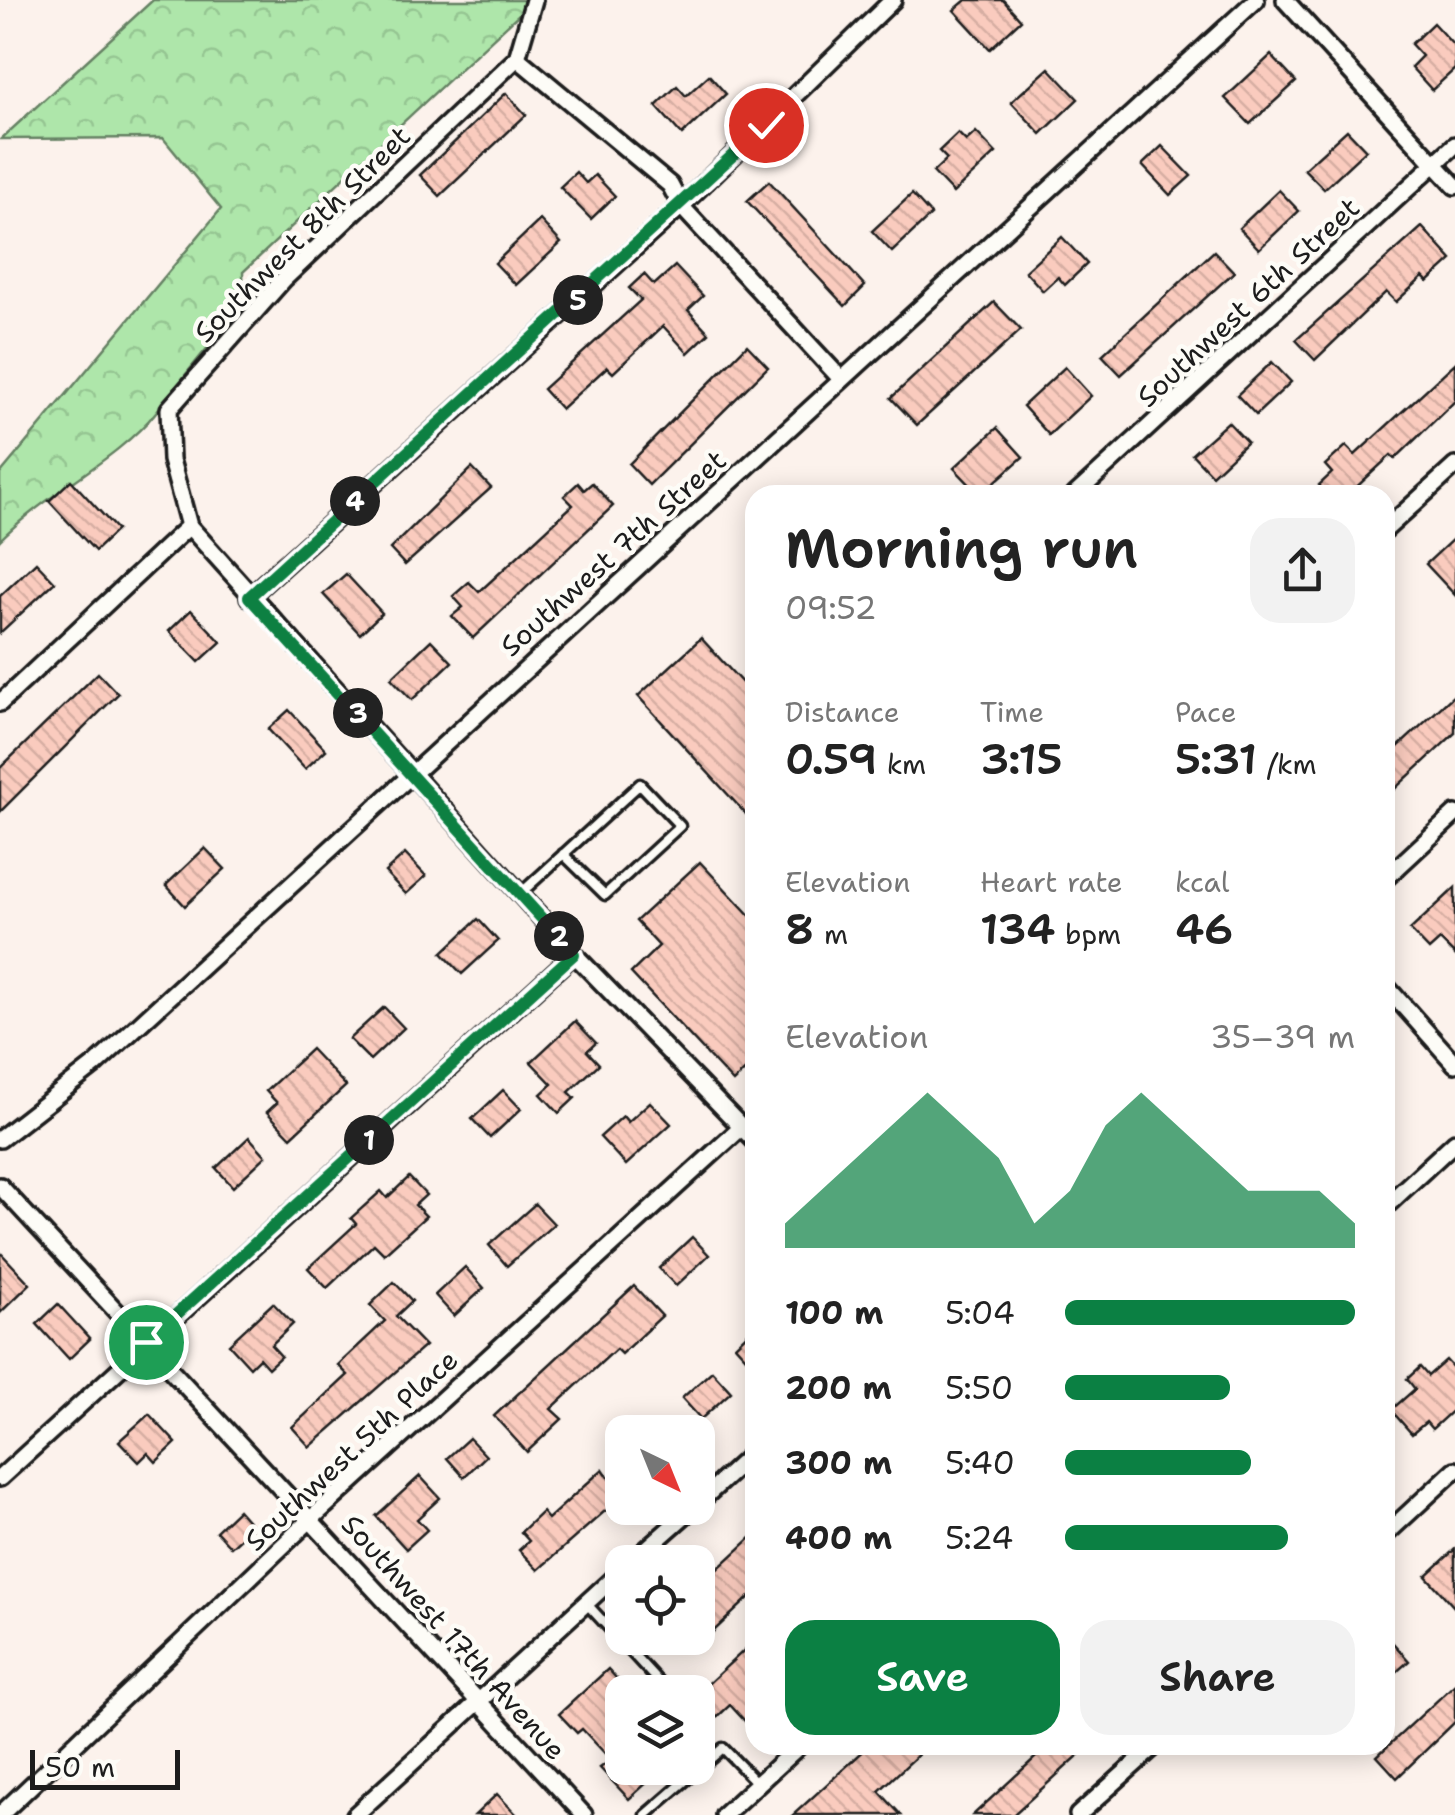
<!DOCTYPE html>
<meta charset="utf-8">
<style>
:root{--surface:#fff;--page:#f2f2f2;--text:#222;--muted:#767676;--accent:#0b8043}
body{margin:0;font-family:"Shantell Sans",sans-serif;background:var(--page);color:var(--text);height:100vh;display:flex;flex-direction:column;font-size:38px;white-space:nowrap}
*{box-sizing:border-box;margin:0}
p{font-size:32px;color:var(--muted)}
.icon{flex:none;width:55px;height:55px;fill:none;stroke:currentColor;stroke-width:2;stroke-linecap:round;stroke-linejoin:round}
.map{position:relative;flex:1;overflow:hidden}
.sheet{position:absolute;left:745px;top:485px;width:650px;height:1270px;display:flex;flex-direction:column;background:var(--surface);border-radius:30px;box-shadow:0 5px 25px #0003}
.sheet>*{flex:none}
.needle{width:65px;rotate:137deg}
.fabs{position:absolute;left:605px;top:1415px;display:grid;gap:20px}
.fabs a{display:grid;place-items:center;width:110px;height:110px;border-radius:20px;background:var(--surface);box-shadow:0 5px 25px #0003;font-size:50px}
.scale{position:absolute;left:30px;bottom:25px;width:150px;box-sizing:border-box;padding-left:10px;border:5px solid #1c1c1c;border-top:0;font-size:28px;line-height:35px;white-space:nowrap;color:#1c1c1c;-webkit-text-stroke:8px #fdfcf7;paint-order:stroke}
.pin{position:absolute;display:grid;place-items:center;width:85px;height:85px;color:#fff;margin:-42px;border:5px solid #fff;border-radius:50%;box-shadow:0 2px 10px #0007}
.km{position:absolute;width:50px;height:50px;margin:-25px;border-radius:50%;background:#222;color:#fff;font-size:28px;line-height:50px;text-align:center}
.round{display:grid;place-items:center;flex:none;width:105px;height:105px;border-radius:30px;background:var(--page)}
.head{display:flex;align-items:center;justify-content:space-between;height:170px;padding:0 40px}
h1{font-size:55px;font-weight:600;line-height:75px}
.metrics{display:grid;grid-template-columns:repeat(3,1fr);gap:15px;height:170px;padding:10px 40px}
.metrics div{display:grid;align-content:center}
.metrics b{font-size:42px;font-weight:600}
.metrics small{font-size:28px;font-weight:400}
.metrics p{font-size:28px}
.chart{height:280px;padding:20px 40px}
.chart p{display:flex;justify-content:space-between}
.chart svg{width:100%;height:180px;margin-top:10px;fill:var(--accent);opacity:.7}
.button{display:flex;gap:20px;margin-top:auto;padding:20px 40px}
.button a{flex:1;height:115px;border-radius:30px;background:var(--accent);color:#fff;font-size:40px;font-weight:600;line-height:115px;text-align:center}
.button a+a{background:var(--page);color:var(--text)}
ul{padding:0 40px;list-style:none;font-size:32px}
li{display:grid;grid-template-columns:160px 120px 1fr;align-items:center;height:75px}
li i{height:25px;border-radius:12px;background:var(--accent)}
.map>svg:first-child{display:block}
</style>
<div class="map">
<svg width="1455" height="1815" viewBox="0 0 1455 1815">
<defs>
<pattern id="forest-crowns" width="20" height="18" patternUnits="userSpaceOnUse" patternTransform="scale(2.5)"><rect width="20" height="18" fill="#aee6aa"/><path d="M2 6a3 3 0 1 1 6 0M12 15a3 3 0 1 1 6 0" fill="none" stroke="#95c592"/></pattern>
<pattern id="building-back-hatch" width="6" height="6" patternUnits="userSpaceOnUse" patternTransform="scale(2.5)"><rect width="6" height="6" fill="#facbbe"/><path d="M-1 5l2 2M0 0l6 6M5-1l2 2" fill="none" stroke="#d6aea3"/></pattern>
</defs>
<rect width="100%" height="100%" fill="#fcf2ec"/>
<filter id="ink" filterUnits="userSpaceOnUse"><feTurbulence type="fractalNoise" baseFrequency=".01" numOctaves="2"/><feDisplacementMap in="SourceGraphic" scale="20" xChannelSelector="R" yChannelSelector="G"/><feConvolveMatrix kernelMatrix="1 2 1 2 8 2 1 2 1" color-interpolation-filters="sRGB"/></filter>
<g filter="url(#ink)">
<!-- forest -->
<path fill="url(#forest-crowns)" stroke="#658163" stroke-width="2.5" d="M153 0H534L243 272 244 306C213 340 183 377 156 412 119 459 45 494 0 540V474L221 209 163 138 1 139Z"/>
<!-- building -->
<g fill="url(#building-back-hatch)" stroke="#1c1c1c" stroke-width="2.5">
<polygon points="966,0 1003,0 1021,20 990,49 954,10"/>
<polygon points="1433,23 1455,47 1455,69 1432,90 1411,67 1422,56 1411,44"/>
<polygon points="1271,55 1296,82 1250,124 1225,98"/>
<polygon points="1049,68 1078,99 1041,134 1011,102"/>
<polygon points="709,75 726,94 682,135 656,106 677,86 686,96"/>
<polygon points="506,93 526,115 440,196 420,175"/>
<polygon points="1347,130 1366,150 1324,189 1304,169"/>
<polygon points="976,132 996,153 953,193 933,172 947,159 939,151 958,133 966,141"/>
<polygon points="1162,146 1191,176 1170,195 1142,165"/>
<polygon points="576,172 586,183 595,175 615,196 591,219 560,187"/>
<polygon points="769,181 865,286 845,306 747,201"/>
<polygon points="1279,190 1299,211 1259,249 1239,228"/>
<polygon points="912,194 931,215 892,252 872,231"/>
<polygon points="540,220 561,243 516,285 495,263"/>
<polygon points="1422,227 1452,260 1428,282 1423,277 1396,302 1386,292 1315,360 1296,340"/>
<polygon points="1062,237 1087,264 1065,285 1058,277 1043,291 1025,271"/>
<polygon points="1214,251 1234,272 1121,375 1102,355"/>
<polygon points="675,266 703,296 688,310 709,333 688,353 663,326 613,373 607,367 561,409 543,389 641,300 629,288 644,274 654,285"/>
<polygon points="994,302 1021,330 917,425 891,398"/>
<polygon points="747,345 768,367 649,485 629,464"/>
<polygon points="1272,362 1291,382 1256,415 1237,395"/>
<polygon points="1455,363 1455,401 1395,459 1391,455 1348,495 1328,495 1319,485 1332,473 1325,465 1346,446 1355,455"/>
<polygon points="1065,367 1091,396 1049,435 1023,406"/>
<polygon points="1228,422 1247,442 1212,475 1192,454"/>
<polygon points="997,428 1023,457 980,495 954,468"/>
<polygon points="472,468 491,488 405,565 390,549"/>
<polygon points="71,480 117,530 95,551 49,501"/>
<polygon points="578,483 584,490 592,483 613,506 473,638 452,616 463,607 453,596 469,582 479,592 491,581 573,505 564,496"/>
<polygon points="1455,537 1455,595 1426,564"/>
<polygon points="36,562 55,582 0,633 0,596"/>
<polygon points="346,574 382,613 360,634 323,594"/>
<polygon points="191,610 221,642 199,662 169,631"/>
<polygon points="701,638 755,697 755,824 638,696"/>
<polygon points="431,640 452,662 412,700 391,678"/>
<polygon points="98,673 118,694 0,812 0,768"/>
<polygon points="1455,694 1455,733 1385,798 1385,759"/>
<polygon points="289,710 326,750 305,769 268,729"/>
<polygon points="205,848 225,869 185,906 166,885"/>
<polygon points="405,854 426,876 406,894 385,872"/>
<polygon points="700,862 755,921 755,1061 733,1082 631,973 659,946 636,921"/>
<polygon points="1455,888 1455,955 1440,940 1429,950 1410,930"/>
<polygon points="478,919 498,941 462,974 442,953"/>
<polygon points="384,1007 404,1028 370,1060 349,1039"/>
<polygon points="575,1021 596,1043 587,1051 599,1064 569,1092 575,1098 559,1113 541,1094 552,1084 531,1062"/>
<polygon points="311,1049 346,1086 291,1137 267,1112 277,1103 266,1091"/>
<polygon points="503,1090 521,1109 490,1138 472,1119"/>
<polygon points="650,1102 671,1124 626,1165 600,1137 623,1116 628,1122"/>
<polygon points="249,1137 266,1156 233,1187 216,1168"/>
<polygon points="409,1177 426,1195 415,1205 426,1216 384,1254 374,1244 327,1288 308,1268 356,1224 351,1218 381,1191 387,1198"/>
<polygon points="535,1204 554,1224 507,1266 489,1245"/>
<polygon points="692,1237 709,1255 676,1286 659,1268"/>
<polygon points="0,1252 30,1284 0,1313"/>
<polygon points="465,1267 484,1288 454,1316 435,1295"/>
<polygon points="394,1282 412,1301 396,1316 425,1346 310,1447 292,1427 348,1375 338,1365 385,1321 370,1305"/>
<polygon points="634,1286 662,1316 621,1354 616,1349 551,1409 562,1419 527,1452 494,1416"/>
<polygon points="273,1303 293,1324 271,1345 281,1356 268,1368 259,1358 250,1367 229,1344"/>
<polygon points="58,1304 90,1339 69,1359 37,1324"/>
<polygon points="755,1326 755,1367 735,1345"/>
<polygon points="1446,1360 1455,1370 1455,1408 1432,1429 1426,1422 1412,1434 1391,1410 1415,1389 1407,1379 1420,1367 1428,1376"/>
<polygon points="712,1371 731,1392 701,1419 682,1398"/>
<polygon points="149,1414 176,1443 156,1462 148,1453 139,1462 119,1441"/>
<polygon points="469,1438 486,1456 464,1477 447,1458"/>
<polygon points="603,1469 622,1496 538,1570 519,1550 529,1541 521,1532 542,1512 548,1519"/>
<polygon points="420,1476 440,1498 417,1519 427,1530 406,1549 376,1516"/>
<polygon points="238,1510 253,1527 231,1547 216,1531"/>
<polygon points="755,1534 755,1592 698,1646 698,1587"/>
<polygon points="1455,1549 1455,1608 1426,1576"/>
<polygon points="1385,1634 1409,1661 1393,1675 1385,1667"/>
<polygon points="755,1640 755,1732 730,1705 698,1735 698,1693"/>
<polygon points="608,1669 625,1688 616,1696 622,1703 622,1768 663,1768 629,1799 600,1768 611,1760 582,1729 577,1733 559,1714"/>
<polygon points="1455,1684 1455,1722 1397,1778 1377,1756"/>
<polygon points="870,1745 909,1745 918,1755 879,1791 901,1815 793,1815"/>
<polygon points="1049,1745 1090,1745 1013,1815 973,1815"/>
<polygon points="497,1794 517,1815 475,1815"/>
</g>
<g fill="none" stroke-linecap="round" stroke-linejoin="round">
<defs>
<g id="lane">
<polyline points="521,893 640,784 680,826 605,895 563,854"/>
<polyline points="586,1603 668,1692"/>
<polyline points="646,1815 723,1748 758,1784"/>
</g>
<g id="street">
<polyline points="534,0 517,58 284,279 169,409 171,460 189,526 574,954 755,1141"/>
<polyline points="1285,0 1455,186"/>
<polyline points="517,58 670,185 681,206 841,379"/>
<polyline points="1075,495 1455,145"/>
<polyline points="1385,530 1455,466"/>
<polyline points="249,597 681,206 893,0"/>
<polyline points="0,703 189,526"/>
<polyline points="1385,879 1455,814"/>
<polyline points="1385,985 1455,1064"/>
<polyline points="0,1139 95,1065 1256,0"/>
<polyline points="0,1186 584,1815"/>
<polyline points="1385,1207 1455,1142"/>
<polyline points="0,1478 574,954"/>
<polyline points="698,1503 755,1451"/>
<polyline points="1385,1535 1455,1470"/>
<polyline points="632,1562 693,1508"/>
<polyline points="0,1815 312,1518 742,1127"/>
<polyline points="355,1815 622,1570"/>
<polyline points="724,1815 800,1745"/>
<polyline points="1078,1815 1156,1745"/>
</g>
</defs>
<!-- lane casing -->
<use href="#lane" stroke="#1c1c1c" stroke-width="15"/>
<!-- street casing -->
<use href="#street" stroke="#1c1c1c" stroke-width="22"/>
<!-- lane -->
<use href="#lane" stroke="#fdfcf7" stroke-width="8"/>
<!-- street -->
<use href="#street" stroke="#fdfcf7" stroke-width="15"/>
</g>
</g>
<g fill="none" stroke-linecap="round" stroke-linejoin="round" filter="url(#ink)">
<defs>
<polyline id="route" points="146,1342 574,954 249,597 766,125"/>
</defs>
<!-- route casing -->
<use href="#route" stroke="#fff" stroke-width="20"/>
<!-- route -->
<use href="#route" stroke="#0b8043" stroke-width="12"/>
</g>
<g text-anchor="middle" stroke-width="9" stroke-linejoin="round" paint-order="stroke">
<!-- street labels -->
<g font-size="28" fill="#1c1c1c" stroke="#fdfcf7">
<text transform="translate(302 234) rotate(-45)" y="10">Southwest 8th Street</text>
<text transform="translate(1248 302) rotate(-43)" y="10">Southwest 6th Street</text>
<text transform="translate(613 553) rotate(-42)" y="10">Southwest 7th Street</text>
<text transform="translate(351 1450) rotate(-43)" y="10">Southwest 5th Place</text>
<text transform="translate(454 1637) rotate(48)" y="10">Southwest 17th Avenue</text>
</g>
</g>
</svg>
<div class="fabs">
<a><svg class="needle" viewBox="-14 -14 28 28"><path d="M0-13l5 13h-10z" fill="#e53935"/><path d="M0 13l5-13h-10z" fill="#767676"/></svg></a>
<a><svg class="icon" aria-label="locate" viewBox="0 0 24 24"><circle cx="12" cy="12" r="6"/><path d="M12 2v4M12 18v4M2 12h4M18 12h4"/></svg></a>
<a><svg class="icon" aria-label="layers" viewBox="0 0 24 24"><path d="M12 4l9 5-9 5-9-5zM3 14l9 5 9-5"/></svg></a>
</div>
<div class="scale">50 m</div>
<div class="pin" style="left:146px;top:1342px;background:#1e9e55"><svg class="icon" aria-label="arrive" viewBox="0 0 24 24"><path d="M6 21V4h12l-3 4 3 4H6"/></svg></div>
<div class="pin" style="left:766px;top:125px;background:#d93025"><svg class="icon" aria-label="check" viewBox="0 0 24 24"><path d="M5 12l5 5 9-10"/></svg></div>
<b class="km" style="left:369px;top:1140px">1</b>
<b class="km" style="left:559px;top:936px">2</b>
<b class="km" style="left:358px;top:713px">3</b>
<b class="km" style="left:355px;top:501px">4</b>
<b class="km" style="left:578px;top:300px">5</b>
<section class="sheet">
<div class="head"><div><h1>Morning run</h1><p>09:52</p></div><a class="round"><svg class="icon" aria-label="share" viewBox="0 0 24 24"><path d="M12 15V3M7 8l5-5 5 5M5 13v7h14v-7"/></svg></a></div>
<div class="metrics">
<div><p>Distance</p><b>0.59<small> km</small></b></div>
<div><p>Time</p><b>3:15</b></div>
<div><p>Pace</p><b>5:31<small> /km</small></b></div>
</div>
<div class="metrics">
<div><p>Elevation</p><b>8<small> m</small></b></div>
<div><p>Heart rate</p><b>134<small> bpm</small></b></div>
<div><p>kcal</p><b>46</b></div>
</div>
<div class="chart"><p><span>Elevation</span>35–39 m</p>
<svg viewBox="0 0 160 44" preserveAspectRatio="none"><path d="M0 44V38L10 30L20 22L30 14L40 6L50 14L60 22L70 38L80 30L90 14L100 6L110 14L120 22L130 30L140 30L150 30L160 38V44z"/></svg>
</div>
<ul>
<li><b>100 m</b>5:04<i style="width:100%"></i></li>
<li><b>200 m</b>5:50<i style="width:57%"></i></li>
<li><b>300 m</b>5:40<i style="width:64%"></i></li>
<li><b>400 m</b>5:24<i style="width:77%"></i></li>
</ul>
<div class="button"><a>Save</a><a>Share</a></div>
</section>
</div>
